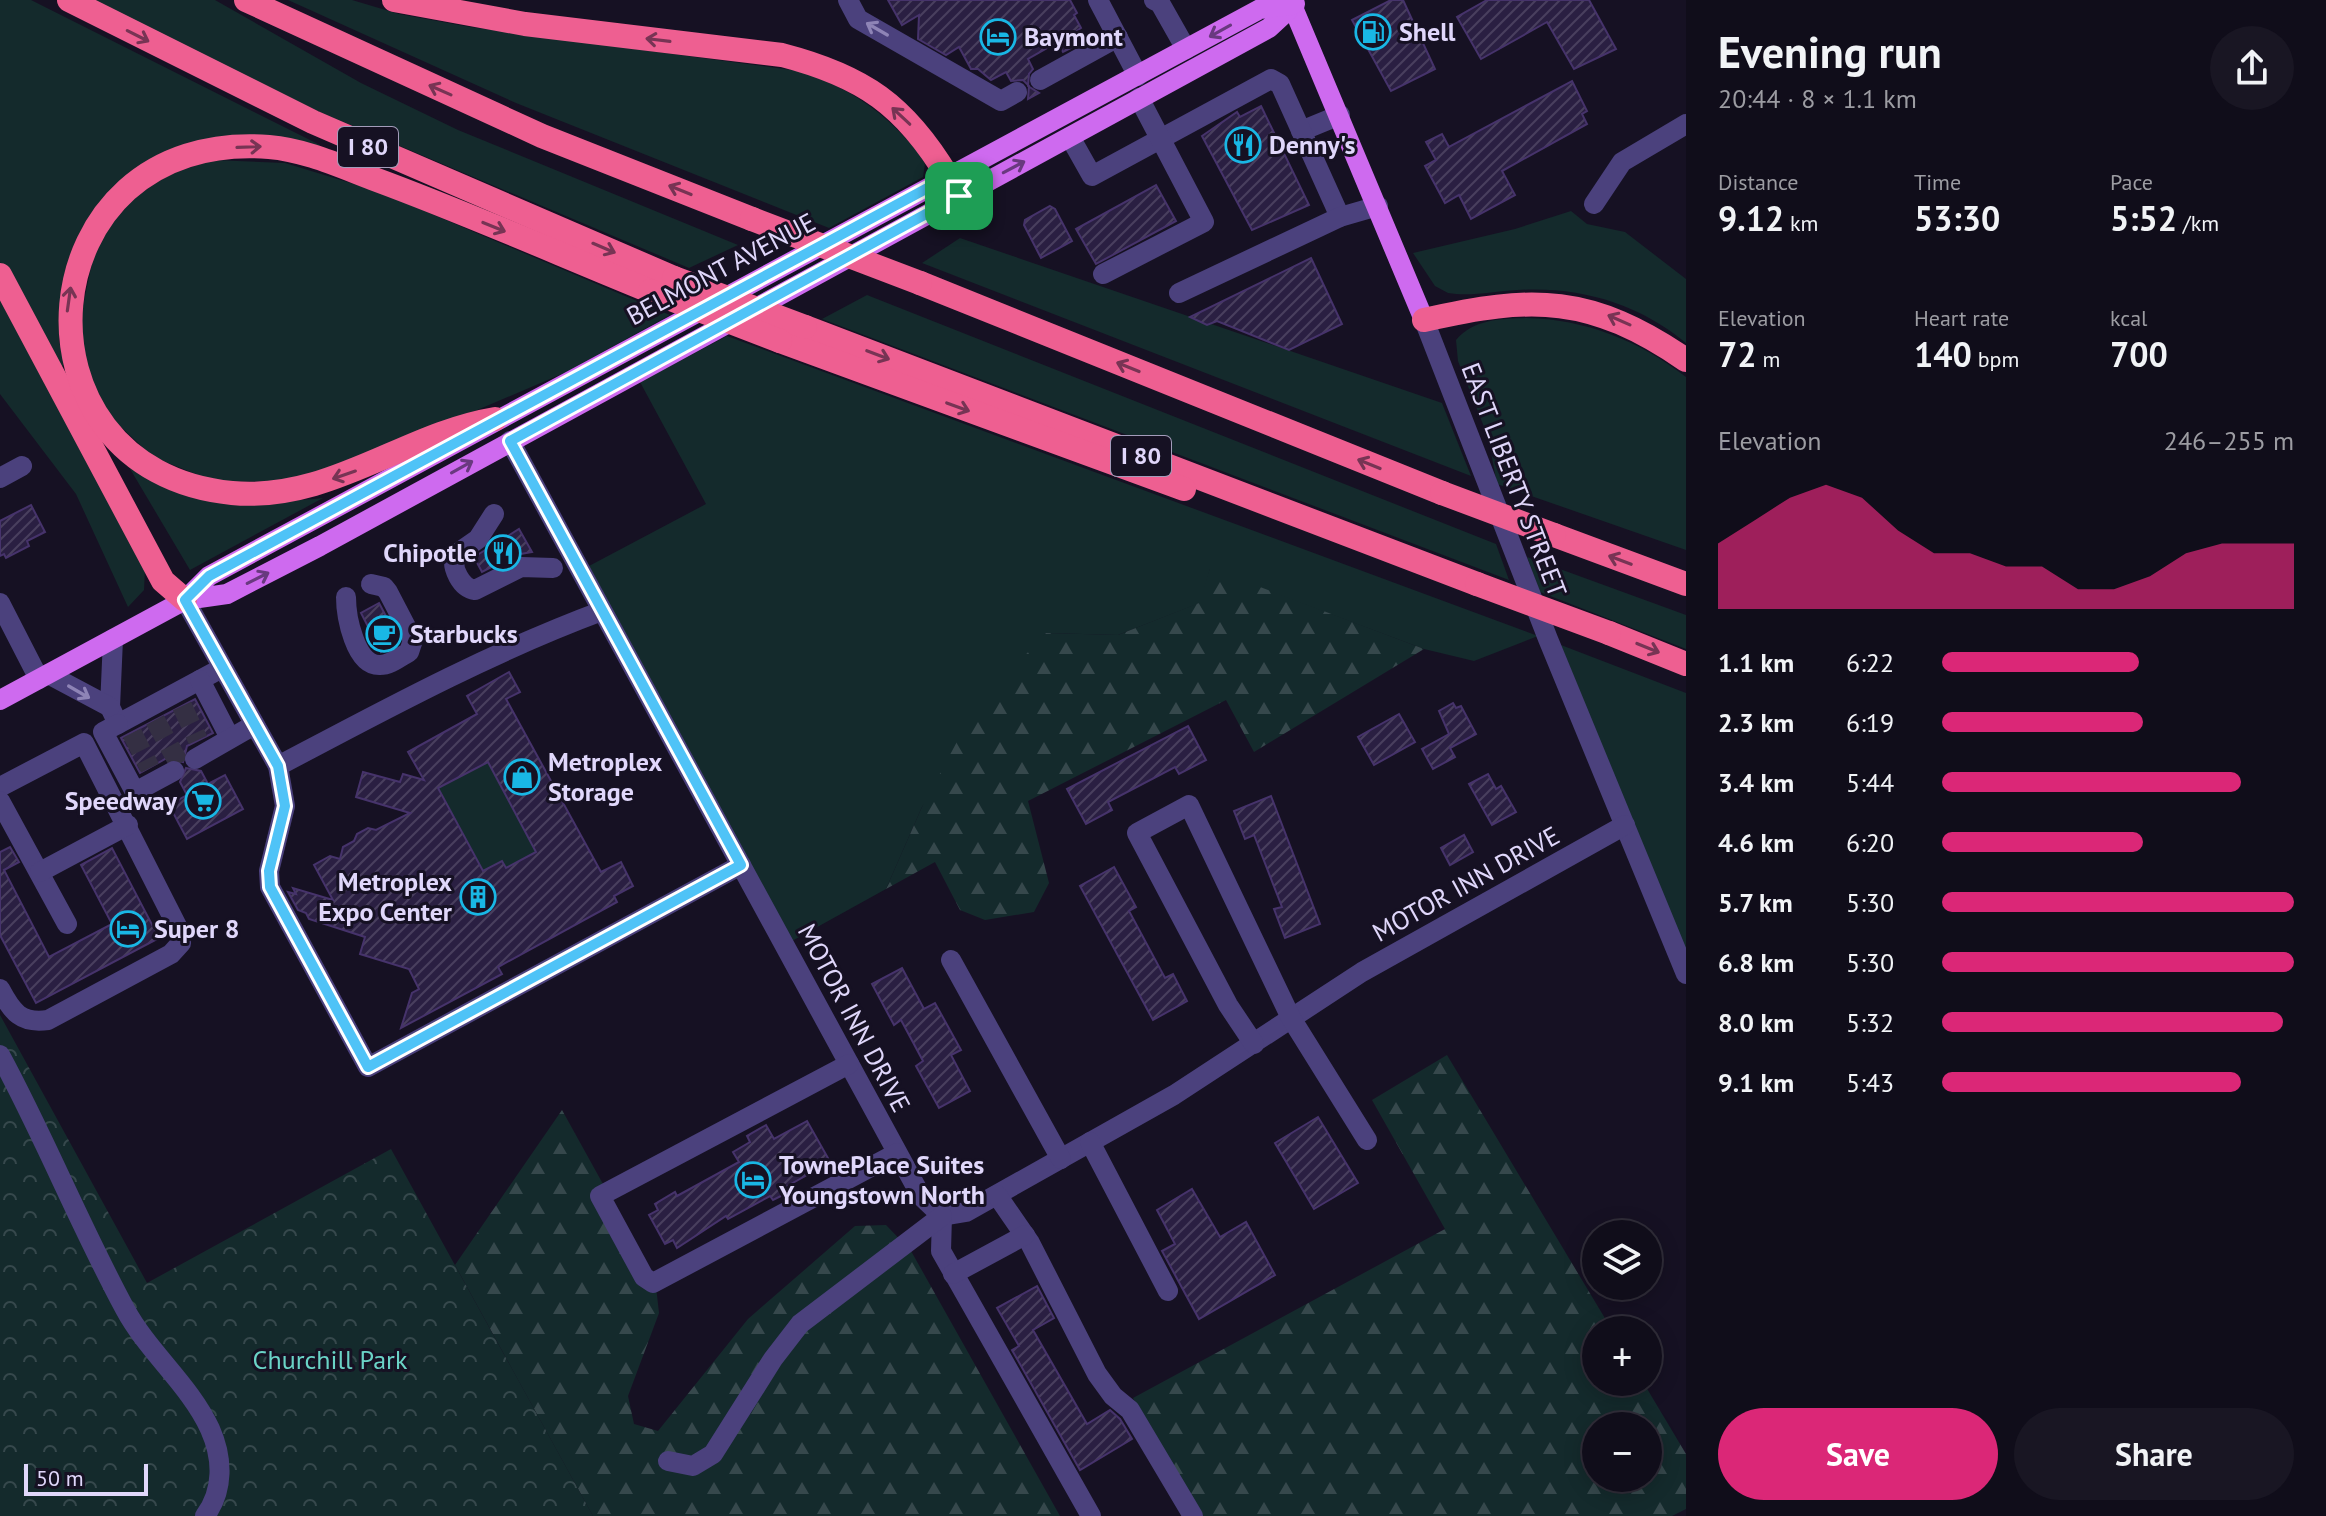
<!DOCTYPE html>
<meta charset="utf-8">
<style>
:root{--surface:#100d1a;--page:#191623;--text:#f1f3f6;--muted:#9c9ca2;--line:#302d39;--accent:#db2777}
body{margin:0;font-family:"PT Sans",sans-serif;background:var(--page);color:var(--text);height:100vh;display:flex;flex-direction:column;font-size:30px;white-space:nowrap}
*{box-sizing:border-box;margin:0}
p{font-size:26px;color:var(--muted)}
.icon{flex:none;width:44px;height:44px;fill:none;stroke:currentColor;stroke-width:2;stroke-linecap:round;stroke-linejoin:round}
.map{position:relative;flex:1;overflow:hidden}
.drawer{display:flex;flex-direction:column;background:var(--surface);width:640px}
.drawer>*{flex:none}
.controls{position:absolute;left:1582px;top:1220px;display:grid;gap:16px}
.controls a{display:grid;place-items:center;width:80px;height:80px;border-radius:50%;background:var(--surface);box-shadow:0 4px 20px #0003,0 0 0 2px var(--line);font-size:40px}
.scale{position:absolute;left:24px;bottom:20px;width:124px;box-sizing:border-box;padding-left:8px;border:4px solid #e0d7fb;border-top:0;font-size:22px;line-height:28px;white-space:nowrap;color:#e0d7fb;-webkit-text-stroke:6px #161123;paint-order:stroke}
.pin{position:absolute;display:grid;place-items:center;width:68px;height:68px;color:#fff;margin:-34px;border-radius:16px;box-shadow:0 4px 12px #0006}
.round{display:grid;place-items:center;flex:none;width:84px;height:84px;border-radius:42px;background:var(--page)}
.summary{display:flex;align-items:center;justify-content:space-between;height:136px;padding:0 32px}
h1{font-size:44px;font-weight:600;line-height:60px}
.figures{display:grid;grid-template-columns:repeat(3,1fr);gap:12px;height:136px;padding:8px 32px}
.figures div{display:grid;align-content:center}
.figures b{font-size:34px;font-weight:600}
.figures small{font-size:22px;font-weight:400}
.figures p{font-size:22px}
.chart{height:224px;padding:16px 32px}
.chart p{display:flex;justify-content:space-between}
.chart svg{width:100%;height:144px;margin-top:8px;fill:var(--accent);opacity:.7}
.cta{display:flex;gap:16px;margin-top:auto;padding:16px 32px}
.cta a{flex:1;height:92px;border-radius:48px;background:var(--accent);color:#fff;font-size:32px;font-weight:600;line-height:92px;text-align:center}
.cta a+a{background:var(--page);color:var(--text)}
ul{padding:0 32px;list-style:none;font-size:26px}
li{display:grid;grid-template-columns:128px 96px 1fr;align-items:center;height:60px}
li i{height:20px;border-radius:10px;background:var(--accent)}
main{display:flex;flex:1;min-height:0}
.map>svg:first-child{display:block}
</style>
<main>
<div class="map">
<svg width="1686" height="1516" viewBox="0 0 1686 1516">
<defs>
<pattern id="forest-firs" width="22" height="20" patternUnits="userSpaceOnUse" patternTransform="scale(2)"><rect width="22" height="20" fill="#142a2c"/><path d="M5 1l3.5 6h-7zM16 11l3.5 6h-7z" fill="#36484c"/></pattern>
<pattern id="park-crowns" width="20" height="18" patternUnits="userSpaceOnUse" patternTransform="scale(2)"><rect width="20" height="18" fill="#142a2c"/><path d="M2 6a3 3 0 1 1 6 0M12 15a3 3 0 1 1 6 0" fill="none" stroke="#36484c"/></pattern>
<pattern id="building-hatch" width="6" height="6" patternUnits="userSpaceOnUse" patternTransform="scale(2)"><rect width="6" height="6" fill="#2a1f42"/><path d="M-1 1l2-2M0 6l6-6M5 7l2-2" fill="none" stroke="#493f5e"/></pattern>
</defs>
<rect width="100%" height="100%" fill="#161123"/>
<!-- grass -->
<g fill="#142a2c">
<polygon points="0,0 31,0 320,145 317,151 245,141 121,185 84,225 73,247 59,309 59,340 64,365 57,369 0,262"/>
<polygon points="88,0 215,0 361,83 458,130 738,245 689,268 322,113"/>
<path d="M288 0H352L399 14 470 27 799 71C852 89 883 111 919 153L925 164 923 177 829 228 516 103Z"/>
<polygon points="213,160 285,163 380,192 670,315 564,373 435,428 292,481 216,482 153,457 105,412 90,380 79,325 93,258 109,225 136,197 167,175"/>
<path d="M1571 211 1587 224 1625 232 1686 279V343C1638 303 1579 286 1517 290 1495 291 1470 297 1448 293L1435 286 1413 253 1515 229Z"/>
<polygon points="960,238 1442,403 1471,476 922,263"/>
<polygon points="867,295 1496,544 1509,580 822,319"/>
<polygon points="0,300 145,569 144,590 128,607 76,494 0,394"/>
<path d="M1526 318C1585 319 1640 341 1686 377V550L1497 484 1488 437 1458 361 1456 340C1474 319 1500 319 1526 318Z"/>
<polygon points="727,336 1538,636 1474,661 1424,649 1210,569 1200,603 1118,635 1046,633 922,807 886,889 792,941 589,566 706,504 640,382"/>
<path d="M126 462C193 509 245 506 323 498L190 570Z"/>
<polygon points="1527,557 1686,615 1686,649 1540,592"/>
<polygon points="1561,645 1686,693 1686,955"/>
<polygon points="483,753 536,852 506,868 502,861 483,871 438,788 482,764"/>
</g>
<!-- forest -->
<g fill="url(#forest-firs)" fill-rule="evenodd">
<polygon points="1210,568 1424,649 1254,752 1226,700 1028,801 1049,883 1034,912 985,920 960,910 935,862 886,889 922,807 974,710 1046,633 1118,635 1199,603"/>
<path d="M1447 1055 1612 1330H1596V1382H1643L1686 1454V1509L1672 1516H1201L1133 1398 1445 1229 1372 1100ZM1596 1426H1648V1478H1596Z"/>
<polygon points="562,1110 655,1278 659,1313 628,1396 634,1424 658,1431 748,1319 855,1226 886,1225 911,1251 1060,1516 593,1516 455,1265"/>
</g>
<!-- park -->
<polygon fill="url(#park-crowns)" points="0,1015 147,1283 391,1149 593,1516 0,1516"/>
<!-- building -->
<g fill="url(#building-hatch)" stroke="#46336b" stroke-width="2" fill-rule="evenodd">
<polygon points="888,0 1070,0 1077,13 1074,15 1081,28 1075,32 1081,43 1063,52 1058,42 1028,59 1033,69 1029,74 1028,86 1039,93 1028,99 1029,86 1023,80 1011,81 1006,72 991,80 978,69 971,69 959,47 946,55 918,39 919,15 902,25"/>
<polygon points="1391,0 1403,0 1435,69 1391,91 1352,20"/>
<polygon points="1487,0 1589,0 1616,49 1574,69 1547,22 1481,59 1457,17"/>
<polygon points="1572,81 1587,111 1582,114 1587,124 1502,171 1515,195 1471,219 1459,195 1445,203 1425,166 1436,160 1426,142 1442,134 1449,147"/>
<polygon points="1261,106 1309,205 1252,230 1202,136 1237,112 1240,117"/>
<polygon points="1156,185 1176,221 1096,264 1076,229"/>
<polygon points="1050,206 1055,209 1072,241 1041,258 1024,225 1025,220"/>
<polygon points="1311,258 1342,324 1289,350 1217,321 1207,325 1190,317"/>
<polygon points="31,505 45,532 27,541 29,546 6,558 4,554 0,556 0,521"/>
<polygon points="519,529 532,552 515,555 482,572 474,557"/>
<polygon points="379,603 399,641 381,652 361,613"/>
<path d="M509 672 520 692 506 699 601 872 621 862 633 886 614 896 617 902 498 967 502 974 401 1028 412 993 419 989 409 969 360 954 365 937 309 919 306 913 298 910 288 892 296 894 293 888 333 900 314 865 330 856 340 859 343 847 354 841 357 834 368 828 376 830 410 813 356 797 363 772 400 782 403 774 424 780 408 752 477 714 467 696ZM488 762 536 852 506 868 502 861 483 871 438 788Z"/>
<polygon points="195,699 213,733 187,746 183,762 167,758 140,773 121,738"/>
<polygon points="1453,703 1456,708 1461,706 1476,734 1450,748 1455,757 1433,769 1422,749 1449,734 1439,711"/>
<polygon points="1399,714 1415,742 1374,765 1358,737"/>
<polygon points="1188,726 1206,760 1179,774 1175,767 1108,802 1112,810 1086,824 1067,789"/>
<polygon points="186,768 201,771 208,784 225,775 243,809 187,839 169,805 187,795 180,782"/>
<polygon points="1488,774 1496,789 1501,786 1516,812 1492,825 1469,784"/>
<polygon points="1271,796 1320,924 1285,938 1274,909 1282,907 1254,835 1245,839 1234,811"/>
<polygon points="1464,835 1473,852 1450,865 1441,848"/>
<polygon points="10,847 19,862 4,870 49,957 112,924 81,865 112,848 159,938 36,1003 0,935 0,852"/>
<polygon points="1114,867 1136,907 1129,911 1165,978 1173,974 1187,1001 1153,1020 1080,886"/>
<polygon points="902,968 924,1009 935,1003 961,1050 951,1055 970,1091 939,1108 916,1066 923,1061 901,1020 894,1025 872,984"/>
<polygon points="1318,1117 1358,1183 1314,1209 1275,1143"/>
<polygon points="807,1121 828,1158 812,1167 814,1171 782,1189 785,1194 773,1200 770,1196 728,1219 726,1216 677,1248 673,1240 665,1244 649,1215 658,1210 655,1204 675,1192 677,1196 739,1162 733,1152 750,1142 747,1136 766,1125 774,1139"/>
<polygon points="1192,1189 1220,1237 1246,1222 1275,1275 1199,1319 1162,1251 1175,1244 1157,1210"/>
<polygon points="1037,1286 1054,1318 1033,1330 1087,1424 1110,1410 1120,1419 1132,1439 1080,1470 1012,1350 1019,1346 997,1308"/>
</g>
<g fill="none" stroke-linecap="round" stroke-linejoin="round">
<!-- minor-tunnel -->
<g stroke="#342f43" stroke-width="20" stroke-dasharray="20 10" stroke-linecap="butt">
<polyline points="182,706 198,740"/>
<polyline points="155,720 181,767"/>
<polyline points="132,733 150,768"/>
</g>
<!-- minor -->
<g stroke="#4b417d" stroke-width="20">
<polyline points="848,0 858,19 1001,101 1017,92"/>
<polyline points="1098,0 1138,76"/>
<polyline points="1154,0 1160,3 1186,49"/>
<polyline points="1040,80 1118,37"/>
<polyline points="1301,131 1340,115"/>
<polyline points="1070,137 1092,176 1271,79 1280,84 1340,217"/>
<polyline points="1594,204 1622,162 1686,124"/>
<polyline points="1103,274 1204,222 1139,98"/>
<polyline points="1179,293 1340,217 1378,206"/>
<polyline points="1424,320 1548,639 1686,974"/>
<polyline points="510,441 921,1196 942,1216 966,1212 1174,1095 1362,972 1625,825"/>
<polyline points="0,478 22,466"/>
<path d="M494 514 478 539 455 555C451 568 461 588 475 590L521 567 553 568"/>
<path d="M346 597C346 616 355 666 380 665 390 665 400 657 409 652L413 640 388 592 384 587 371 584"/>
<polyline points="185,600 278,766 285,806 269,871 270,887 368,1067 741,865"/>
<polyline points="0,603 39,679"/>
<polyline points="113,639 110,707 118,724 222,668"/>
<polyline points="48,674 110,707"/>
<polyline points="200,680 230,738"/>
<polyline points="118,724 103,732 135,792 174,771"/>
<polyline points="195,759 254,725"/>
<path d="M278 766C384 710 489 653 602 611"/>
<path d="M0 787 84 743 178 928 181 943 171 954 48 1020C21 1024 12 1012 0 989"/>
<polyline points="0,801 67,924"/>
<polyline points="40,872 128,825"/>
<polyline points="951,960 1061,1159"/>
<polyline points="1254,1044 1228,1005 1137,833 1189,805 1291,1018 1367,1140"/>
<path d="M0 1055C45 1138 80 1226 125 1309 148 1352 190 1385 210 1429 223 1458 224 1490 205 1516"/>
<polyline points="849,1064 600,1196 644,1277 653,1283 897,1153"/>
<polyline points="1090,1142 1168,1291"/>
<polyline points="997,1195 1030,1243 1097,1374 1113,1396 1130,1410 1193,1516"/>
<polyline points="942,1216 941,1251 1091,1516"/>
<polyline points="953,1274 1025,1235"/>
<polyline points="668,1461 693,1466 713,1454 773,1359 800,1324 942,1216"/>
</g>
<!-- major -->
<g stroke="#ce6aef" stroke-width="20">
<polyline points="1292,5 1424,320"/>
<polyline points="185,600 227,594 320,546 1269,28 1295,4"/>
<polyline points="0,700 185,600 209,576 1260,9 1292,5"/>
</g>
<!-- highway -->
<g stroke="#ee5f91" stroke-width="24">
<polyline points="69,0 313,122 674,278"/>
<polyline points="246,0 542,136 752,219"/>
<path d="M394 0 525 24 782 55C863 76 905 105 948 177"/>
<polyline points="0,275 163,581 185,600"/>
<polyline points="920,283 1442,493"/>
<path d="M1424 320C1533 295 1591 295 1686 360"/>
<polyline points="805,327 1477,584"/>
<polyline points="780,341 1184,489"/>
<path d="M495 419C404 434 330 502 232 493 0 471 23 128 269 147 306 150 342 167 377 180 469 214 559 254 650 291"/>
<polyline points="1554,535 1686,584"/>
<polyline points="1609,633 1686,664"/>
</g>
<!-- highway-bridge -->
<g stroke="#ee5f91" stroke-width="24">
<polyline points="752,219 920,283"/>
<polyline points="674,278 805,327"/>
<polyline points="650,291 780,341"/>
<polyline points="1442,493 1554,535"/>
<polyline points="1477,584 1609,633"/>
</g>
</g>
<!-- one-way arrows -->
<defs><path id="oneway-shaft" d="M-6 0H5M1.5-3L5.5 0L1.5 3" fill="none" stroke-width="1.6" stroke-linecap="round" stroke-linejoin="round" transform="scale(2)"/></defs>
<g stroke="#8e84b6">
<use href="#oneway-shaft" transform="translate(877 29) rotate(-150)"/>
<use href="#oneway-shaft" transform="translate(79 692) rotate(30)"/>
</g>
<g stroke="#69397f">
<use href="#oneway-shaft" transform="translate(1220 31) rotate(151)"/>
<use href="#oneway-shaft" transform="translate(1014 167) rotate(-28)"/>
<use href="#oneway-shaft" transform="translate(462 467) rotate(-29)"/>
<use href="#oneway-shaft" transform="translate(258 578) rotate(-27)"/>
</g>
<g stroke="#773454">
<use href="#oneway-shaft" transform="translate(138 36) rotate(27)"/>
<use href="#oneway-shaft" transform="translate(658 40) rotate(-173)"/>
<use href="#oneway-shaft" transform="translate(440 90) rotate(-156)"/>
<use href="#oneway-shaft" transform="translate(901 116) rotate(-137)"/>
<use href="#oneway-shaft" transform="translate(249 147) rotate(-2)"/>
<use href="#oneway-shaft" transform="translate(680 190) rotate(-158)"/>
<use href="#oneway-shaft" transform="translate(494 227) rotate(22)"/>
<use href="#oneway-shaft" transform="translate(604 248) rotate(23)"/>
<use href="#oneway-shaft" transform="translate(69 299) rotate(-82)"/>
<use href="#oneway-shaft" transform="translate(1619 320) rotate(-156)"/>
<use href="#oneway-shaft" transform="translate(878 355) rotate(21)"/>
<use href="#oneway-shaft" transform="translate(1128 367) rotate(-158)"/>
<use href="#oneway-shaft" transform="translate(958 407) rotate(20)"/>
<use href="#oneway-shaft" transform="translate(1369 464) rotate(-158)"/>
<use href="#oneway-shaft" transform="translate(344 475) rotate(161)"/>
<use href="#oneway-shaft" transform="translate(1620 560) rotate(-159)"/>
<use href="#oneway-shaft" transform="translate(1648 648) rotate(22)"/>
</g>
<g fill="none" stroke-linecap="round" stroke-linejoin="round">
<defs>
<polygon id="route" points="948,177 959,196 510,441 741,865 368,1067 270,887 269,871 285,806 278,766 185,600 209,576"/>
</defs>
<!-- route casing -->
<use href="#route" stroke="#fff" stroke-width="16"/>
<!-- route -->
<use href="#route" stroke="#4fc3f7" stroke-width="10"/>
</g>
<!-- icons -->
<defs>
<symbol id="fuel-ring" viewBox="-11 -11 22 22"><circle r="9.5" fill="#161123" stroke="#19b7e5" stroke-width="1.5"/><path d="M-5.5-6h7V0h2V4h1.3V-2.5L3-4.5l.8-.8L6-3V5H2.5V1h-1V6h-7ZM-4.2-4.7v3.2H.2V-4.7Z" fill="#19b7e5"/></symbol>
<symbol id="hotel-ring" viewBox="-11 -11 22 22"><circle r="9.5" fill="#161123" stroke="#19b7e5" stroke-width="1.5"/><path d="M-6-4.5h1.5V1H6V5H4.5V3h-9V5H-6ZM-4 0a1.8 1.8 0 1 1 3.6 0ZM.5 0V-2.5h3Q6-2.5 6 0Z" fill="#19b7e5"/></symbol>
<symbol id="restaurant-ring" viewBox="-11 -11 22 22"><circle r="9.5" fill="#161123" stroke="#19b7e5" stroke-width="1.5"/><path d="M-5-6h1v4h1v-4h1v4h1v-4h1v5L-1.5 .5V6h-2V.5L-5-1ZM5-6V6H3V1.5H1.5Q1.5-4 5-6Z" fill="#19b7e5"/></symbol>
<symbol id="cafe-ring" viewBox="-11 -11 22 22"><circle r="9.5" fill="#161123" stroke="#19b7e5" stroke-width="1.5"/><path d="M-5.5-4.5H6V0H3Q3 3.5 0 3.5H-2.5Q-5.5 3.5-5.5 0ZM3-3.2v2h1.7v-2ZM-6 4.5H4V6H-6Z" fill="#19b7e5"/></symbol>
<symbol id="shop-ring" viewBox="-11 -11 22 22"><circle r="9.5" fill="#161123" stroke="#19b7e5" stroke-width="1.5"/><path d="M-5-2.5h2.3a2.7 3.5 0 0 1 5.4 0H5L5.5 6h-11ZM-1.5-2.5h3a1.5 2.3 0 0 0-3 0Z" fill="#19b7e5"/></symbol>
<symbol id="supermarket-ring" viewBox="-11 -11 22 22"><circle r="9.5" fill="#161123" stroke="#19b7e5" stroke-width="1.5"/><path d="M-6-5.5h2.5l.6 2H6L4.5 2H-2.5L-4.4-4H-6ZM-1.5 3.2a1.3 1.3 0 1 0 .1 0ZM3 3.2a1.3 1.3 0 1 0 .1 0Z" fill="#19b7e5"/></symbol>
<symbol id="building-ring" viewBox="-11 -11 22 22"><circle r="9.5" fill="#161123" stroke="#19b7e5" stroke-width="1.5"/><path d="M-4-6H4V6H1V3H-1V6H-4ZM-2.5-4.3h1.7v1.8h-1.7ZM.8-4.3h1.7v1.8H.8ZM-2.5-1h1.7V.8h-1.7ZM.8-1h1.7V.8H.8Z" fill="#19b7e5"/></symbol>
</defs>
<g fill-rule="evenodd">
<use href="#fuel-ring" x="1353" y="12" width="40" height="40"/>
<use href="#hotel-ring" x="978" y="17" width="40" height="40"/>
<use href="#restaurant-ring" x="1223" y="125" width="40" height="40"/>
<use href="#restaurant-ring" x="483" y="533" width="40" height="40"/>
<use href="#cafe-ring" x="364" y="614" width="40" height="40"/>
<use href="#shop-ring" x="502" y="757" width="40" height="40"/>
<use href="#supermarket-ring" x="183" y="781" width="40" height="40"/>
<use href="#building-ring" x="458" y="877" width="40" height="40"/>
<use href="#hotel-ring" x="108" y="909" width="40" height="40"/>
<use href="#hotel-ring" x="733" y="1160" width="40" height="40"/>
</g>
<g text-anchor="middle" stroke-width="6" stroke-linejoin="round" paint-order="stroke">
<!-- shield labels -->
<g fill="#161123" stroke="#a39cba" stroke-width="2">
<rect x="338" y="127" width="60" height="40" rx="6"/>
<rect x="1111" y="436" width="60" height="40" rx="6"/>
</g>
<g font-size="24" font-weight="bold" fill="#e0d7fb">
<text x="368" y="155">I 80</text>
<text x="1141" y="464">I 80</text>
</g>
<!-- poi labels -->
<g font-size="26" font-weight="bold" fill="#e0d7fb" stroke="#161123" text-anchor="start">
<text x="1399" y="41">Shell</text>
<text x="1024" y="46">Baymont</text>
<text x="1269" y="154">Denny's</text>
<text x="477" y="562" text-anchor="end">Chipotle</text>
<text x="410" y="643">Starbucks</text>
<text x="548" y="771">Metroplex<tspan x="548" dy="30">Storage</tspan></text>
<text x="177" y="810" text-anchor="end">Speedway</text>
<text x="452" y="891" text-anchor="end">Metroplex<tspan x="452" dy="30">Expo Center</tspan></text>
<text x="154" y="938">Super 8</text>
<text x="779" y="1174">TownePlace Suites<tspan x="779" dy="30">Youngstown North</tspan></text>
</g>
<!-- street labels -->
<g font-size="26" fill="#e0d7fb" stroke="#161123">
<text transform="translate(721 269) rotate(-28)" y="9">BELMONT AVENUE</text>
<text transform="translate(1514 480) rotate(69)" y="9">EAST LIBERTY STREET</text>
<text transform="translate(1466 884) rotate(-29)" y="9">MOTOR INN DRIVE</text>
<text transform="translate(854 1018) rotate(62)" y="9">MOTOR INN DRIVE</text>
</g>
<!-- park labels -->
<g font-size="26" fill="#6ad3c6" stroke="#161123">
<text x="330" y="1369">Churchill Park</text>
</g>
</g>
</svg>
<div class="controls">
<a><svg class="icon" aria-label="layers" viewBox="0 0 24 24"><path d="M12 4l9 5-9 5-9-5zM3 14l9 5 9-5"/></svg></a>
<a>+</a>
<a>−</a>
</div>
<div class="scale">50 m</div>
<div class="pin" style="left:959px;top:196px;background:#1e9e55"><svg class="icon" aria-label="arrive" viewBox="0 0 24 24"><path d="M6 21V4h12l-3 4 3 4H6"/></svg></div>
</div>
<section class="drawer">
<div class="summary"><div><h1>Evening run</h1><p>20:44 · 8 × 1.1 km</p></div><a class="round"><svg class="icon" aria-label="share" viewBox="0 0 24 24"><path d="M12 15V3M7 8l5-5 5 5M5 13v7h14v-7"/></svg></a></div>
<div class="figures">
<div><p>Distance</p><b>9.12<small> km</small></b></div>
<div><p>Time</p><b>53:30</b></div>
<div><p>Pace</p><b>5:52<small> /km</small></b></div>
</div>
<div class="figures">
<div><p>Elevation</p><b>72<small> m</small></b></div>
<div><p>Heart rate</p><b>140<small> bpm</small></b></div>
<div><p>kcal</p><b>700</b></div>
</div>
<div class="chart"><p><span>Elevation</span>246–255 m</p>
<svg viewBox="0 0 160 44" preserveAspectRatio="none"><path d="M0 44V24L10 17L20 10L30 6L40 10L50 20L60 27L70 27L80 31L90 31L100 38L110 38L120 34L130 27L140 24L150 24L160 24V44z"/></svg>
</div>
<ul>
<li><b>1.1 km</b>6:22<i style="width:56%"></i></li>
<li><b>2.3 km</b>6:19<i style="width:57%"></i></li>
<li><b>3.4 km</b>5:44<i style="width:85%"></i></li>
<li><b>4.6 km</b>6:20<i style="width:57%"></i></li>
<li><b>5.7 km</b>5:30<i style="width:100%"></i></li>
<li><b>6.8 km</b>5:30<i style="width:100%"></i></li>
<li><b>8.0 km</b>5:32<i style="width:97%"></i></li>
<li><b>9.1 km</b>5:43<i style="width:85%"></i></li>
</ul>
<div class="cta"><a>Save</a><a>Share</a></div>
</section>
</main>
